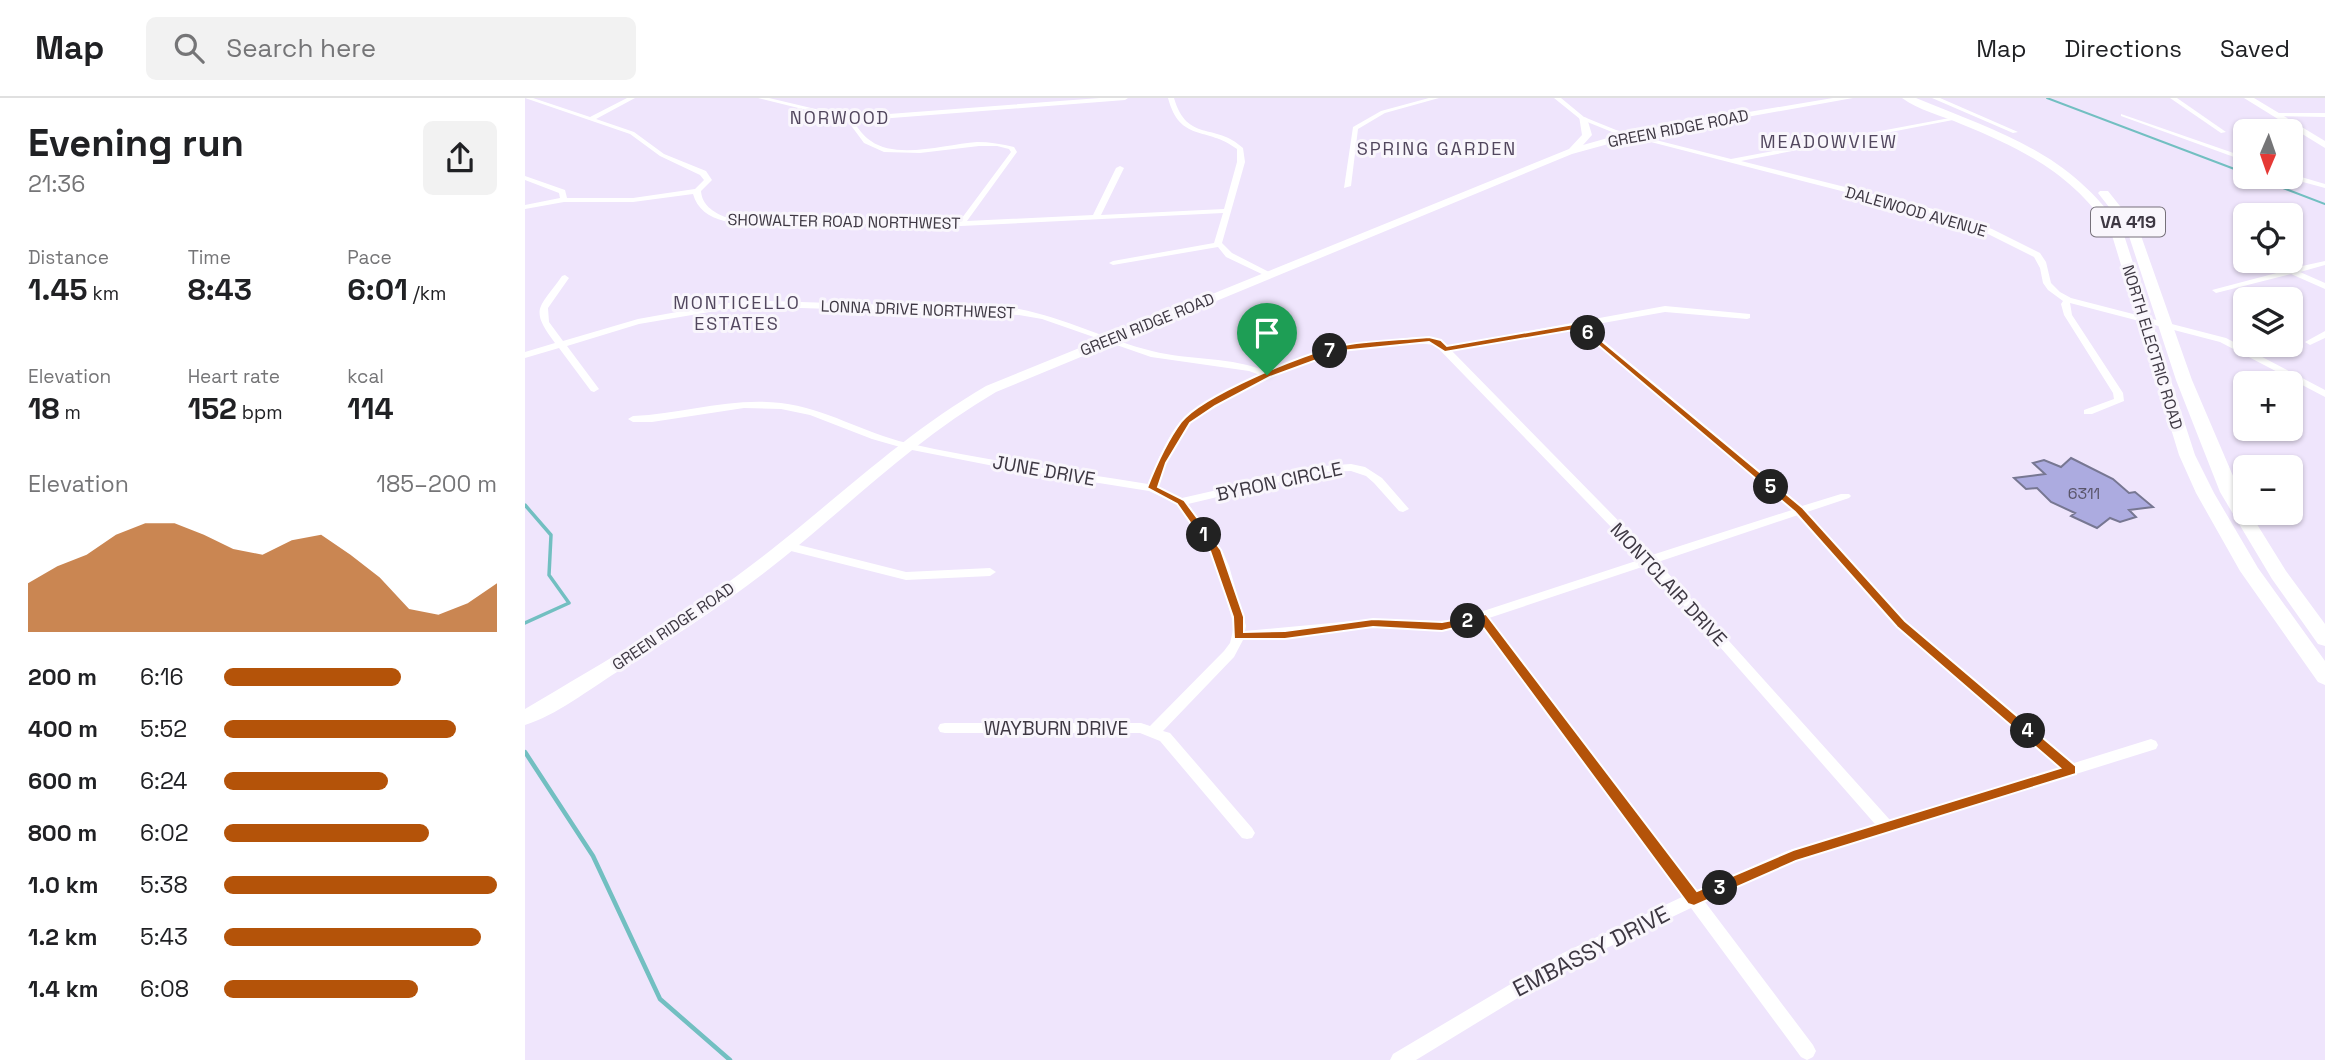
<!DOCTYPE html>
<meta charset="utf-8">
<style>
:root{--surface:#fff;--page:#f2f2f2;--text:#202124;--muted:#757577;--line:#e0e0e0;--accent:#b45309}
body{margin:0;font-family:"Space Grotesk",sans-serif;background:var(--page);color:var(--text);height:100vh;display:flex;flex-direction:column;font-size:26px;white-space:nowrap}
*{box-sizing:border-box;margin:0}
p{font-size:23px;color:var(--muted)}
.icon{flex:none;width:38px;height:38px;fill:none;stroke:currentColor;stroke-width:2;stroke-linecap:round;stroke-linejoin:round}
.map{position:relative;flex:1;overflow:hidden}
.drawer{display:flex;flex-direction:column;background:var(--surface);width:525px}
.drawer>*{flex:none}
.needle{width:46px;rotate:182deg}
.buttons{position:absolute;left:1708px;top:21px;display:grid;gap:14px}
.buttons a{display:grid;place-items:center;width:70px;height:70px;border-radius:10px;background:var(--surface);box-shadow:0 2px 5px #0004;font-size:35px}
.pin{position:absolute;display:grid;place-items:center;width:60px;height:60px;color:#fff;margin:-72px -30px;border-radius:50% 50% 50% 0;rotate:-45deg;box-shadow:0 0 7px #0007}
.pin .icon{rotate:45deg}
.km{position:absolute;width:35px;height:35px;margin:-18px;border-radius:50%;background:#222;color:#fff;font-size:19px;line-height:35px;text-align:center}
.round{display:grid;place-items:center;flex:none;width:74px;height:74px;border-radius:10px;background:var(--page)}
.overview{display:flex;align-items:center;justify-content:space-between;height:119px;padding:0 28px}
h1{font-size:38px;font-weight:800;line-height:52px}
.figures{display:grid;grid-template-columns:repeat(3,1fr);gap:10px;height:119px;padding:7px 28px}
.figures div{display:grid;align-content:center}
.figures b{font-size:30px;font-weight:800}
.figures small{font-size:19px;font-weight:400}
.figures p{font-size:19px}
.chart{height:196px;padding:14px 28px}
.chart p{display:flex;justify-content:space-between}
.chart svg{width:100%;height:126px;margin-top:7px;fill:var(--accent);opacity:.7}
ul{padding:0 28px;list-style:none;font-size:23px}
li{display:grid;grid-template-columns:112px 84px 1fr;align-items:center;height:52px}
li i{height:18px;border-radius:9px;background:var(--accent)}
header{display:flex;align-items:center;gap:42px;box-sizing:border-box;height:98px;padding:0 35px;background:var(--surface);border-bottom:2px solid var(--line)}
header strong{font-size:33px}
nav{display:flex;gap:38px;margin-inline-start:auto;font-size:24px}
.search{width:490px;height:63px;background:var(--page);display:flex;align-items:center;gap:18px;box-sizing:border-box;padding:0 24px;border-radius:10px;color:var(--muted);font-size:26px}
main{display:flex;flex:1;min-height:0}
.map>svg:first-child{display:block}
</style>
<header>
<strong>Map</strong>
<div class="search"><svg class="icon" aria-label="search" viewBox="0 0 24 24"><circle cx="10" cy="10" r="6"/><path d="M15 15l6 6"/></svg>Search here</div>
<nav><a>Map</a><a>Directions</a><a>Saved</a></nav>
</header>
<main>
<section class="drawer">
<div class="overview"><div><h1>Evening run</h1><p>21:36</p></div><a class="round"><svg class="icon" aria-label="share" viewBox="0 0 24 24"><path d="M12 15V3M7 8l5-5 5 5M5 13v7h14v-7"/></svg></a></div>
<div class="figures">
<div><p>Distance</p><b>1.45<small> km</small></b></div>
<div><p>Time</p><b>8:43</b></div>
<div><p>Pace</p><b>6:01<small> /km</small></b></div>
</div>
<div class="figures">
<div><p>Elevation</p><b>18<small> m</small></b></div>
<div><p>Heart rate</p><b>152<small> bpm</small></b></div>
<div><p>kcal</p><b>114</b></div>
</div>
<div class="chart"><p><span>Elevation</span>185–200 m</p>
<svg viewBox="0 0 160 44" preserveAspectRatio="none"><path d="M0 44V27L10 21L20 17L30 10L40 6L50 6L60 10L70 15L80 17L90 12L100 10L110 17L120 25L130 36L140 38L150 34L160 27V44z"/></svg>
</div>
<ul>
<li><b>200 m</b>6:16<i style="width:65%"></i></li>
<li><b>400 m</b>5:52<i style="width:85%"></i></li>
<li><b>600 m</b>6:24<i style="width:60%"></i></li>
<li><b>800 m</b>6:02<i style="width:75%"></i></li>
<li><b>1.0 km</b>5:38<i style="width:100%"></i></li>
<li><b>1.2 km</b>5:43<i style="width:94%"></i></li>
<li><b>1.4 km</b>6:08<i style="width:71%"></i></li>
</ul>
</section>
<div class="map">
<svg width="1800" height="962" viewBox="0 0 1800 962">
<rect width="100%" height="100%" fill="#efe5fc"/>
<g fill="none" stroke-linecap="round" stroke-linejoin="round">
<!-- stream-far2 -->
<g stroke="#72bfc1" stroke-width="2">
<polyline points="1522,0 1720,75"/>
<polyline points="1729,79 1800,106"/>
</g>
<!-- stream-far1 -->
<polyline stroke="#72bfc1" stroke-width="3.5" points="0,407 26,437 24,477 44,505 0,525"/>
<!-- stream -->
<polyline stroke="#72bfc1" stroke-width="4.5" points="0,654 68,758 135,901 205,962"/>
</g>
<!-- building -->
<polygon fill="#acabe0" stroke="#777792" stroke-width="2" points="1546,360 1588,381 1604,395 1610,394 1628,409 1604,412 1611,419 1595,424 1585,420 1572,430 1546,418 1550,415 1526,404 1512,390 1501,391 1489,380 1520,376 1508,365 1519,362 1536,369"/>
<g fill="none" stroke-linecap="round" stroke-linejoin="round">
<!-- street -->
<g fill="#fff" fill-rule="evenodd">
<path d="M0 0H8L65 19 102 0H110L71 21 109 34 139 56 181 73 187 82 176 93C177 107 188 114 200 119L434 124 486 54 484 51 472 48H454L395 55 359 54 339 45 322 22 233 0H244L324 19 575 0H603L600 2 328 23C333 30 338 38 346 43 372 62 422 46 452 44 465 44 477 46 489 49L492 54 442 123 568 117 591 70 595 68 599 70 576 117 699 111 712 64V51C682 28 655 45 643 0H649C662 45 690 24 718 50L720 64 697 145 707 155 748 176 741 178 701 159 693 149 588 167 584 165 588 163 689 145 698 115 436 128 199 123C184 119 172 111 168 96L108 104H39L0 111V107L35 100 34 95 0 82V78L40 92 42 100H108L170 91 179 82 175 77 135 58 105 36Z"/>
<polygon points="904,0 914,0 860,15 833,31 826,88 819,90 828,29 856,13"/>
<polygon points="1029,0 1036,0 1059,19 1091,32 1206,61 1430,19 1431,20 1428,22 1216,63 1416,113 1467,131 1515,155 1521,164 1526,185 1535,194 1546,200 1701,240 1800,292 1800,299 1695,244 1545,205 1547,217 1598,295 1599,303 1567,316 1559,316 1559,312 1589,301 1588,295 1539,217 1536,206 1538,203 1523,192 1518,185 1515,170 1509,159 1461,135 1410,117 1087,34 1055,21"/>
<polygon points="1407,0 1415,0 1493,34 1488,35"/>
<polygon points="1645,0 1652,0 1701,34 1696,35"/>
<polygon points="1751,15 1800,15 1800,19 1749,18 1749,16"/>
<polygon points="1596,16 1720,59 1720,63 1596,18"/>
<polygon points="1766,76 1800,86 1800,90 1763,80"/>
<polygon points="1741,163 1751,163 1768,170 1800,163 1800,167 1775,174 1800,185 1800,191 1766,176 1691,195 1687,192 1759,173"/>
<path d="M40 177 44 180 23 210 24 224 38 243 113 221 202 205 245 203 494 211C540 220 582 242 627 253 665 263 707 258 743 274L777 259 814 247 892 239 916 242 922 248 1140 208 1225 216V220L1222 221 1140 214 1061 228 1277 408 1316 396H1324L1326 398 1324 400 1282 414 1381 523 1549 665 1626 641 1631 643 1633 647 1631 651 1272 763 1180 804 1288 947 1291 953 1288 959 1282 962 1276 959 1166 810 1050 865 891 962H865L868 956 1038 855 1157 799 954 523 922 532 850 529 718 542 709 559 638 633 645 635 727 730 730 735 727 740 722 741 717 740 635 643 615 635H420L415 634 413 630 415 626 420 625H616L625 628 699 553 705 545 709 528 692 468 685 453 652 406 624 393 474 369 382 351 347 341 285 317 256 311 219 310 127 324H108L103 321 108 318C157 316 206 299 256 305 300 310 339 335 382 345 461 363 543 373 623 386 629 370 646 330 659 320 677 305 713 287 735 277L724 273 626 259 517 221 494 217 245 209 202 211 114 226 42 248 74 291 69 294 66 293 34 250 0 260V254L30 245C4 210 14 211 37 178ZM1052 230 1267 412 1127 457 927 253ZM892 245 910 247 1117 461 931 522 911 523 850 521 720 533 721 528 704 468 697 452 663 406 798 374 826 373 841 378 849 385 874 413 878 414 884 411 857 380 840 369 826 366 798 368 657 400 633 389 641 365 665 325 724 289 783 263 815 253ZM1273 417 1371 529 1534 670 1365 722 1133 464ZM1123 467 1350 726 1262 753 1172 793 964 520Z"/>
<polygon points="1800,233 1800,240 1785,247 1780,244"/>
<polygon points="262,444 381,474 465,470 471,474 465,478 381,482 258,451 256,448 258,445"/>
</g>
<!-- secondary -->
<g fill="#fff" fill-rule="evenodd">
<path d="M1308 0H1328L1105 40 1047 56 471 294C392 340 329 403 258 460 206 502 149 539 92 574 65 591 30 618 0 627V611C84 561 169 513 246 452 317 396 382 334 461 288L1044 51 1057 37 1054 18 1062 20 1067 37 1058 47 1104 34Z"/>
<polygon points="1719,0 1729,0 1800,43 1800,50"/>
</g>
<!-- primary -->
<g fill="#fff" fill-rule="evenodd">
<path d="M1377 0H1391C1475 35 1545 54 1598 134L1670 357 1689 395 1733 470 1800 563V587L1793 584 1715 473 1671 395 1654 357 1586 134C1549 77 1498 51 1436 26 1418 18 1393 12 1377 0Z"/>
<polygon points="1575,93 1583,93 1614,132 1667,282 1720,406 1720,415 1725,415 1761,473 1800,526 1800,548 1793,546 1747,481 1695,394 1651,282 1602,132 1573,95"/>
</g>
</g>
<!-- route -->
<path fill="#b45309" stroke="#fff" stroke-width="2" fill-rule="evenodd" d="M1055 225 1278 410 1380 523 1551 668V676L1271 763 1169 808 1163 806 954 524 917 533 848 529 760 541H709L708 519 685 453 652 406 622 390C631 367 641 344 656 324 676 298 781 254 814 248 843 242 875 242 904 239L916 242 922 248ZM1054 231 1270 414 1372 529 1535 670 1268 752 1172 793 961 516 917 524 848 521 760 533 719 534V519L696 452 659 402 633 389 641 365 665 325 690 308 745 279 816 253 904 244 920 254Z"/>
<g text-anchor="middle" stroke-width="6" stroke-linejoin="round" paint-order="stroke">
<!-- far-street labels -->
<g font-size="16" fill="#3e3843" stroke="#f9f6fc">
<text transform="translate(1153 30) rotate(-11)" y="6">GREEN RIDGE ROAD</text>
<text transform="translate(1391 113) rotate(16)" y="6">DALEWOOD AVENUE</text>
<text transform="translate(319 123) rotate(1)" y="6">SHOWALTER ROAD NORTHWEST</text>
<text transform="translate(393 211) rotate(2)" y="6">LONNA DRIVE NORTHWEST</text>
<text transform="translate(622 226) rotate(-22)" y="6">GREEN RIDGE ROAD</text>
<text transform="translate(1628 249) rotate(73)" y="6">NORTH ELECTRIC ROAD</text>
<text transform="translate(148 528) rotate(-34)" y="6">GREEN RIDGE ROAD</text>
</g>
<!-- number labels -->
<g font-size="16" fill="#5a556a">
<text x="1559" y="401">6311</text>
</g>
<!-- far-neighbourhood labels -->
<g font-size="18" letter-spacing="2" fill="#52475e" stroke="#f9f6fc">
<text x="315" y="26">NORWOOD</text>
<text x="1304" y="50">MEADOWVIEW</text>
<text x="912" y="57">SPRING GARDEN</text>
<text x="212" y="211">MONTICELLO<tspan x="212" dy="21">ESTATES</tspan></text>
</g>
<!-- shield labels -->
<rect fill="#f9f6fc" stroke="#76717a" stroke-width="2" x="1566" y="109.5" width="74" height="29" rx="5"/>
<g font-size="18" font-weight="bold" fill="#3e3843">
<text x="1603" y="130">VA 419</text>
</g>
<!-- street labels -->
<g font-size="19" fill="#3e3843" stroke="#f9f6fc">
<text transform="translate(519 372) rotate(10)" y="7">JUNE DRIVE</text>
<text transform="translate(754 383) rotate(-12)" y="7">BYRON CIRCLE</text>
<text transform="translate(1144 486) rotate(47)" y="7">MONTCLAIR DRIVE</text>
<text x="531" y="637">WAYBURN DRIVE</text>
</g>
<!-- near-street labels -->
<g font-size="23" fill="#3e3843" stroke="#f9f6fc">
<text transform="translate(1066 853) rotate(-27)" y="8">EMBASSY DRIVE</text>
</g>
</g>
</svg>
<div class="buttons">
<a><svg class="needle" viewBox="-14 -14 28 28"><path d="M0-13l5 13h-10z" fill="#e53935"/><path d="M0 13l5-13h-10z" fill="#757577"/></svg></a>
<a><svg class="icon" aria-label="locate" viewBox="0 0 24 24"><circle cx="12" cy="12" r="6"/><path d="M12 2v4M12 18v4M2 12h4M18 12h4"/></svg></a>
<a><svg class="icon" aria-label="layers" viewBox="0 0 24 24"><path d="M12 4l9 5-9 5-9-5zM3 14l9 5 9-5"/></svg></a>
<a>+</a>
<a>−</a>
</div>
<div class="pin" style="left:742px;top:277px;background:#1e9e55"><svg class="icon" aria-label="arrive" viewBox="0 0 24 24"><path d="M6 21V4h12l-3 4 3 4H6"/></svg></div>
<b class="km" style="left:679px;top:437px">1</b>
<b class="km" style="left:943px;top:523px">2</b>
<b class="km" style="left:1195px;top:790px">3</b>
<b class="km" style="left:1503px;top:633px">4</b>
<b class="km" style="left:1246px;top:389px">5</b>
<b class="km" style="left:1063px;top:235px">6</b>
<b class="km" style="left:805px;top:253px">7</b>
</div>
</main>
